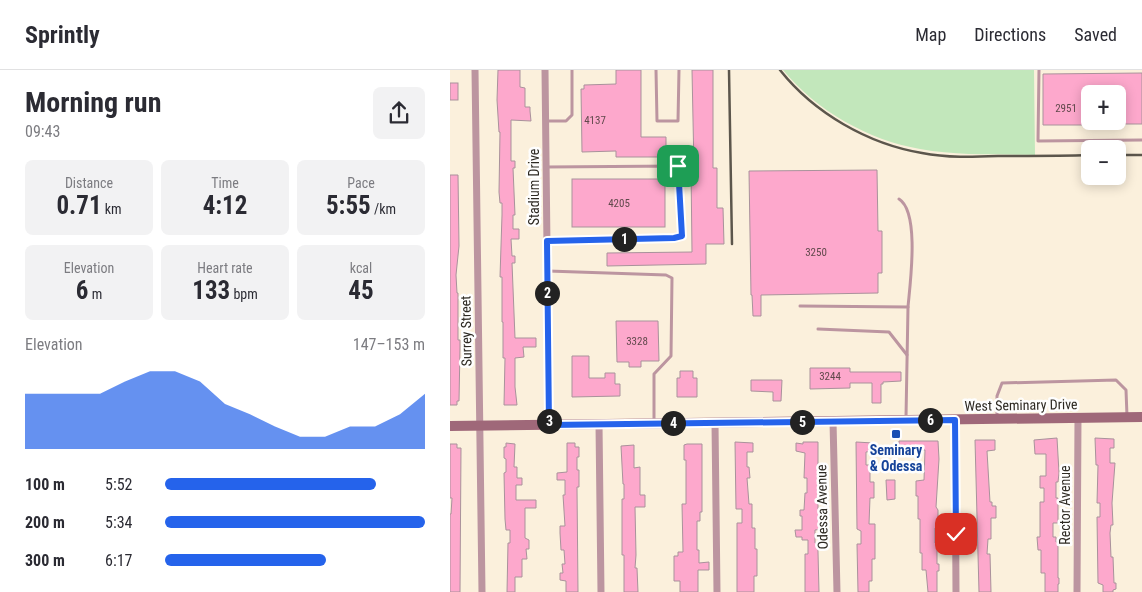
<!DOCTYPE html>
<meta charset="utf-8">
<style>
:root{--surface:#fff;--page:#f2f2f3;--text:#2b2b33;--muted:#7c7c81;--line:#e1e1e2;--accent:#2563eb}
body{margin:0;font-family:"Roboto Condensed",sans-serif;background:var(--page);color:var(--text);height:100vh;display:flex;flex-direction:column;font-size:19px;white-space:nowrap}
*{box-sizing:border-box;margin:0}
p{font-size:16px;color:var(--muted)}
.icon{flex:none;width:28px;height:28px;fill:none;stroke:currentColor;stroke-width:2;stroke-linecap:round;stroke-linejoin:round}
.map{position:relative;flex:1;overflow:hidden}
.drawer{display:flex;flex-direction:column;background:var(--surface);width:450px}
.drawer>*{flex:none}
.controls{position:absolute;left:631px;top:15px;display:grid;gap:10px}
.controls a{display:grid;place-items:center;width:45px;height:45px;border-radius:8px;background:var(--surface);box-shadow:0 2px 12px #0003;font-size:25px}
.pin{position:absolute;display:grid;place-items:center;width:42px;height:42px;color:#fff;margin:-21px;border-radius:10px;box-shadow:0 2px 8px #0006}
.km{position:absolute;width:25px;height:25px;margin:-12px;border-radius:50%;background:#222;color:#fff;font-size:14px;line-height:25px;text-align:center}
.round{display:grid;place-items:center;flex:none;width:52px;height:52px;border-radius:8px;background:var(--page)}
.overview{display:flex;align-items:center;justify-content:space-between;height:85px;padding:0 25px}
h1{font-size:28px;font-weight:700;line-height:38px}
.stats{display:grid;grid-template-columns:repeat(3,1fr);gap:8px;height:85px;padding:5px 25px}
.stats div{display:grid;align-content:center;border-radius:8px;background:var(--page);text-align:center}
.stats b{font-size:25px;font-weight:700}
.stats small{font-size:14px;font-weight:400}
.stats p{font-size:14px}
.chart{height:140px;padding:10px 25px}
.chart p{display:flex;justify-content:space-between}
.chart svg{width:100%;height:90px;margin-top:5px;fill:var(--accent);opacity:.7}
ul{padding:0 25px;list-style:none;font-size:16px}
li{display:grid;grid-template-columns:80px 60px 1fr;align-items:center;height:38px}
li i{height:12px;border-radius:6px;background:var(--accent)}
header{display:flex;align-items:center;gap:30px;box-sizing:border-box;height:70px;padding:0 25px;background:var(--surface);border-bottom:1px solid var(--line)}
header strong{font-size:24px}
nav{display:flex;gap:28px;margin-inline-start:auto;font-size:18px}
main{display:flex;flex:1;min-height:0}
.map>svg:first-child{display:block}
</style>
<header>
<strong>Sprintly</strong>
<nav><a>Map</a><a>Directions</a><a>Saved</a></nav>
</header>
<main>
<section class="drawer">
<div class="overview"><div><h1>Morning run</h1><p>09:43</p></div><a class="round"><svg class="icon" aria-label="share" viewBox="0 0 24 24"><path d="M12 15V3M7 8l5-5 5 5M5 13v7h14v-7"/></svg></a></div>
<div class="stats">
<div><p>Distance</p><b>0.71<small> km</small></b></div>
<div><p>Time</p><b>4:12</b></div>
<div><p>Pace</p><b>5:55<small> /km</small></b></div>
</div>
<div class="stats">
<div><p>Elevation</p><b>6<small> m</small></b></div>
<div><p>Heart rate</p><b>133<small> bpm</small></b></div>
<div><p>kcal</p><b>45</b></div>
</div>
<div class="chart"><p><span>Elevation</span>147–153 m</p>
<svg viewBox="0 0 160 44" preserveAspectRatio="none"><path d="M0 44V17L10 17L20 17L30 17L40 11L50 6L60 6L70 11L80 22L90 27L100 33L110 38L120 38L130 33L140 33L150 27L160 17V44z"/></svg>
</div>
<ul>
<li><b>100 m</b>5:52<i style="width:81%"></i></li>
<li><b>200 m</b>5:34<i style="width:100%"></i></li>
<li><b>300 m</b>6:17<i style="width:62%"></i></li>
</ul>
</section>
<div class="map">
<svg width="692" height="522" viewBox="0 0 692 522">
<rect width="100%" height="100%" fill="#fbf0dc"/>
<!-- green -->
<path fill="#c2e7bb" d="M333 0H584L585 85C547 84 508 86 470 79 418 70 367 41 333 0Z"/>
<!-- building -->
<g fill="#fda8cc" stroke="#a9929b">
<polygon points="48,0 70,0 70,17 75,18 75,37 80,37 80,41 81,51 61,50 61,91 65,91 65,98 63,98 65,145 63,145 63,159 69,159 69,169 61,169 62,186 65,186 65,193 62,193 65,268 86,268 86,277 73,277 74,287 65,288 65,317 67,335 54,335 55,288 53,288 53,252 52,252 52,207 50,207 52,145 52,133 50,133 49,122 50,62 49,62 47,30"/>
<polygon points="166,0 191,0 191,67 216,67 216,87 166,87 166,81 132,82 131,19 134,19 134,15 166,14"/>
<polygon points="242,0 263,0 263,98 267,98 267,138 273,138 274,174 256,174 256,194 157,196 157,183 242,182 241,99 244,99"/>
<polygon points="692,3 692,54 668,54 668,24 640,24 640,55 593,55 593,4"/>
<rect x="0" y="13" width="8" height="17"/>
<polygon points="427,100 428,161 432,161 432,203 428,203 428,223 311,225 311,246 303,246 302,225 301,225 299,101"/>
<polygon points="0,105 8,105 9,176 6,205 7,223 8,223 8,270 10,270 10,278 9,331 7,331 7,335 0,335"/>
<rect x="122" y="109" width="93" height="48"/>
<polygon points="166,251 208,251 209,291 191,291 191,297 179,297 179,292 167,292"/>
<polygon points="122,286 139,286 139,308 155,308 155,303 165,303 165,314 170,314 170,326 122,327"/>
<polygon points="360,298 400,298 400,302 451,302 451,311 433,312 433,314 431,314 431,333 422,333 422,313 400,313 400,318 360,319"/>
<polygon points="230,301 243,301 243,308 247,308 247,327 227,327 227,308 230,308"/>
<polygon points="301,310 332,310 331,331 323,331 323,322 301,321"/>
<polygon points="607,368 609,403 608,412 606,412 606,428 608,428 608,453 603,453 603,467 606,467 606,472 608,472 608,508 609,508 609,514 608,514 608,522 595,522 595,503 591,503 591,480 588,480 587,467 590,467 590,432 594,432 594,418 590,418 590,406 596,406 596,384 585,384 584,370"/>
<polygon points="645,368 664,369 664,378 660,378 660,393 665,393 662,433 663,455 661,455 660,463 661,487 663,487 664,513 666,513 666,519 663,520 663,522 653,522 653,515 648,513 647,447 650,447 650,433 647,433 648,395 646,395"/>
<polygon points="525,370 545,370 545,380 537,381 540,432 542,432 542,436 546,436 546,448 541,448 541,469 538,469 537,484 540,484 541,522 529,522"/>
<polygon points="449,371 488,371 489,389 486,437 488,440 488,458 485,458 485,473 487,473 487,494 489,494 489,501 487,501 487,522 478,522 476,500 472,500 472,483 470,483 470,449 468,449 468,426 466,426 466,411 474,410 475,380 458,381 459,386 449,386"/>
<polygon points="285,372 303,373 303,382 297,382 297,397 299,397 300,408 297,408 299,434 302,434 302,458 305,458 305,479 307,479 307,506 304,506 304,522 287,522 287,453 292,453 292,439 286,439"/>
<polygon points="353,372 368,372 368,439 376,439 375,459 365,460 365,473 368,473 368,482 369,522 355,522 355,484 358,484 358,470 352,470 352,467 346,467 345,460 352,460 352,446 350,446 350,440 354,440 355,423 357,423 357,408 354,408 355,383 346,381 346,373 353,374"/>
<polygon points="406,372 423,373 423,381 416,382 416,395 420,395 420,412 424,412 424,428 420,428 419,454 425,454 425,489 422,489 422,511 419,511 419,522 408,522 407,474 411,474 411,461 407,459"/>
<polygon points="56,373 65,374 64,397 67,397 67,408 72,408 72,415 66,415 66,430 86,430 86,438 75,438 75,468 79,470 79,479 76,479 77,489 72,489 72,507 65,507 65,522 57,522 58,473 60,473 60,460 56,460 55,449 54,403 56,402 56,389 54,388 54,377 56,377"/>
<polygon points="117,373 125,373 125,377 129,377 129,387 127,387 127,400 129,400 129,417 127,417 128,522 116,522 116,511 110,510 110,503 113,503 112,494 115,494 114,480 111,480 110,463 110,456 115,456 113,425 115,425 115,410 107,410 107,403 117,402"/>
<polygon points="0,374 7,374 7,378 11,378 10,522 0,522 0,444 1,444 2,428 0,428"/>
<polygon points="237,374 252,374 252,442 250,442 250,451 247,451 247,480 249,480 249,493 259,492 259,500 248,500 248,522 230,522 230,511 224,511 224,486 228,486 228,482 233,482 232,434 236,434 236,390 234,390 234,375"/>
<polygon points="184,375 184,398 190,397 190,425 195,425 195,437 185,437 186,485 185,498 187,498 188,522 174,522 174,485 172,485 172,429 174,429 174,414 173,414 171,376"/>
<polygon points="436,410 445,410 445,429 437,430"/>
</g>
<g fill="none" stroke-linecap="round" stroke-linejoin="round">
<!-- lane -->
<g stroke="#bc95a0" stroke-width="3">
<polyline points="206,0 207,51 228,51 229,0"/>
<polyline points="589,0 588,71 692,70"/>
<polyline points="97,51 116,51 122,45 122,0"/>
<polyline points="96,97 228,96 232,165 224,168 97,171"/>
<path d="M449 129C470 142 460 214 458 237"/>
<polyline points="98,201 216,205 222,208 221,286 204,304 204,350"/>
<polyline points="350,236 458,237 456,347"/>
<polyline points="368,259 439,262 457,285"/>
<polyline points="547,346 547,326 552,313 666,310 676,320 677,346"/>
</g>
<!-- street -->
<g stroke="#bc95a0" stroke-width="7">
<polyline points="25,0 32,522"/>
<polyline points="95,0 99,355"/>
<polyline points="505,350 506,522"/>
<polyline points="383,351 387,522"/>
<polyline points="265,353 267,522"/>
<polyline points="149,354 151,522"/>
<polyline points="627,522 628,348"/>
</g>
<!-- secondary -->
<polyline stroke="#9f6879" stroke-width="10" points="0,356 692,347"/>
<!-- rail -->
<g stroke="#5c564c" stroke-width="2.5">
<polyline points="279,0 282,174"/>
<path d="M330 0C364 43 418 74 472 83 497 88 523 87 548 86 579 86 609 86 640 85"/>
<polyline points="668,85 692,85"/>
</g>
</g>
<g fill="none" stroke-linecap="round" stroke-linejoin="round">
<defs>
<polyline id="route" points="228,96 232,166 224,168 97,171 99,355 505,350 506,464"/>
</defs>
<!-- route casing -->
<use href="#route" stroke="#fff" stroke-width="10"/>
<!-- route -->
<use href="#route" stroke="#2563eb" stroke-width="6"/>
</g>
<!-- markers -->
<rect fill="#1a4fb4" stroke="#fefefe" stroke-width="2" x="441" y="359" width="10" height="10" rx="2.5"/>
<g text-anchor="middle" stroke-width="5" stroke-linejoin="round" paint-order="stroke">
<!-- number labels -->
<g font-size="11" fill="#61494c">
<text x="616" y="42">2951</text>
<text x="145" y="54">4137</text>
<text x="169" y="137">4205</text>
<text x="366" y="186">3250</text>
<text x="187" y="275">3328</text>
<text x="380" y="310">3244</text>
</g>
<!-- street labels -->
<g font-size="14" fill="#2d2922" stroke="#fefefe">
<text transform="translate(84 117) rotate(-90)" y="5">Stadium Drive</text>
<text transform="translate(16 261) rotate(-91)" y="5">Surrey Street</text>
<text transform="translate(571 335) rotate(-1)" y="5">West Seminary Drive</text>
<text transform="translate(615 435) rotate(-90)" y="5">Rector Avenue</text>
<text transform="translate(372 437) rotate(-91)" y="5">Odessa Avenue</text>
</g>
<!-- transit labels -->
<g font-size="14" font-weight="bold" fill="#164399" stroke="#fefefe">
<text x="446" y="385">Seminary<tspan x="446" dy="16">&amp; Odessa</tspan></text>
</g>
</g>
</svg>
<div class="controls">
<a>+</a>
<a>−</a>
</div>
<div class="pin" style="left:228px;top:96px;background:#1e9e55"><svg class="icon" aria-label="arrive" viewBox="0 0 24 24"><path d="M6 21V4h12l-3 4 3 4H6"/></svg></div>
<div class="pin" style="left:506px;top:464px;background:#d93025"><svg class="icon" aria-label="check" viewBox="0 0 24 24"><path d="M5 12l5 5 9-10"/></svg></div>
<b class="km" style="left:174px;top:169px">1</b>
<b class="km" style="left:97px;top:223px">2</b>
<b class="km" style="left:99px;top:351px">3</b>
<b class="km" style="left:223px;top:353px">4</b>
<b class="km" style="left:352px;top:352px">5</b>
<b class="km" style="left:480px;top:350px">6</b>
</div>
</main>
